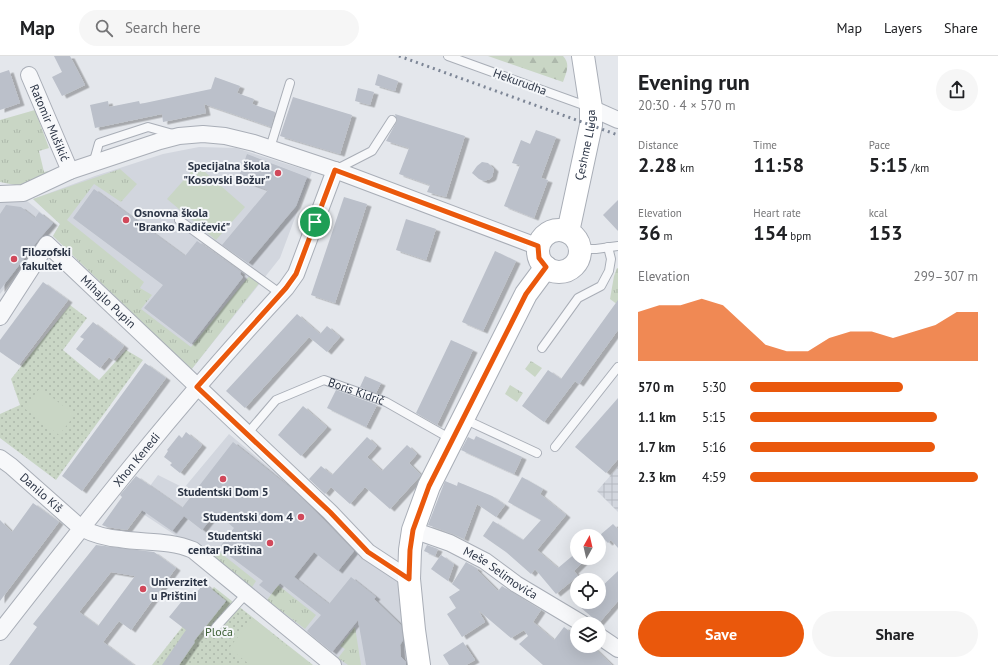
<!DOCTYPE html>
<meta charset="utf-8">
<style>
:root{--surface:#fff;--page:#f6f6f6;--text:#202124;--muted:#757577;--line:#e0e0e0;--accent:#ea580c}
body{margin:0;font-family:"PT Sans",sans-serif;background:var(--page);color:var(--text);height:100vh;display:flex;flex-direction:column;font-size:15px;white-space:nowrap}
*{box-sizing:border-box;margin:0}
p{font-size:13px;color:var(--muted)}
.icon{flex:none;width:22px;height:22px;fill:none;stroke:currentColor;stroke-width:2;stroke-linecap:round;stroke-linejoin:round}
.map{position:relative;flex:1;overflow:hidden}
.panel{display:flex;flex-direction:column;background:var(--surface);width:380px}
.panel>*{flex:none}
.needle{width:26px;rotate:8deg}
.controls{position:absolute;left:570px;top:473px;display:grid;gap:8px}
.controls a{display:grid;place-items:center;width:36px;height:36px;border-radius:50%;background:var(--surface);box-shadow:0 4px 16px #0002;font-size:20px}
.pin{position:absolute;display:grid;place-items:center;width:34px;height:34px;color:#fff;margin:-17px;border:2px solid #fff;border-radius:50%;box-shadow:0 1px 4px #0007}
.round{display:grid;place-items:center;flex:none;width:42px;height:42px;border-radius:21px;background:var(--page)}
.overview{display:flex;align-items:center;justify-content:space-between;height:68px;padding:0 20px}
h1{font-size:22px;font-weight:600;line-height:30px}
.metrics{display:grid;grid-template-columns:repeat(3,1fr);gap:6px;height:68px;padding:4px 20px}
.metrics div{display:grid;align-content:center}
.metrics b{font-size:20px;font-weight:600}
.metrics small{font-size:11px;font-weight:400}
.metrics p{font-size:11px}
.chart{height:112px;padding:8px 20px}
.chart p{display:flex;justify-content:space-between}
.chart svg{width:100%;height:72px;margin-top:4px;fill:var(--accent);opacity:.7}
.cta{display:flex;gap:8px;margin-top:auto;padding:8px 20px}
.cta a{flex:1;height:46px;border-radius:24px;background:var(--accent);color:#fff;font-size:16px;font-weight:600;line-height:46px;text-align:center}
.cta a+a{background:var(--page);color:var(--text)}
ul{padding:0 20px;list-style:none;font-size:13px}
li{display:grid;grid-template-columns:64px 48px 1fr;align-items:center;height:30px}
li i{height:10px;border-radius:5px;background:var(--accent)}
header{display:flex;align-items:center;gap:24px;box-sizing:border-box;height:56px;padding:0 20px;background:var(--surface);border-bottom:1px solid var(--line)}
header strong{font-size:19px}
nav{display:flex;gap:22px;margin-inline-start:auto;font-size:14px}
.search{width:280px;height:36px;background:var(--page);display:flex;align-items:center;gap:10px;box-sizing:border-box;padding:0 14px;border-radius:22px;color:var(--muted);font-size:15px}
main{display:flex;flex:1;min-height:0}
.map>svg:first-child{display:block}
</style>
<header>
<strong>Map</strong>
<div class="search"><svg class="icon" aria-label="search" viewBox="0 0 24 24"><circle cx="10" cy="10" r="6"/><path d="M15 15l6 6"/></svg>Search here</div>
<nav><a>Map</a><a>Layers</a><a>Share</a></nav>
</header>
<main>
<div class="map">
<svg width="618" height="609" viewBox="0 0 618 609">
<defs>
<pattern id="industrial-grid" width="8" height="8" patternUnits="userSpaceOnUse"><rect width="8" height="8" fill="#d2d6de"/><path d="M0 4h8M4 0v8" fill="none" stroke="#b4b8c0"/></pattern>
<pattern id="grass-tufts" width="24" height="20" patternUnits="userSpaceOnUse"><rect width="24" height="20" fill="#c9d6c5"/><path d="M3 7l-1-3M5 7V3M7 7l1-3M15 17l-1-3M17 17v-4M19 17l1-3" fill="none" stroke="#adb8ab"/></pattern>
<pattern id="forest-firs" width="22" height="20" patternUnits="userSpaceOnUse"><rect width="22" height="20" fill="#c9d6c5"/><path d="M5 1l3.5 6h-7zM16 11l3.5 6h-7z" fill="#adb8ab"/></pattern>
<pattern id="park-dots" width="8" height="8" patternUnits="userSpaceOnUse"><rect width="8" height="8" fill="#c9d6c5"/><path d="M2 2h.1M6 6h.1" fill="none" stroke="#adb8ab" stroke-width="1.8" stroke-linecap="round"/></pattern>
<filter id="shadow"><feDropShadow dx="4.5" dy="2.5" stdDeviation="0" flood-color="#0004"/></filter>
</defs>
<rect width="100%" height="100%" fill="#e4e7ec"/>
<!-- built -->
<g fill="#d2d6de">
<polygon points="199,91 236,92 312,116 280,202 191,314 53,180 60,168 33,143 95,120 163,98"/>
<polygon points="0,145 27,145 56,169 0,238"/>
<polygon points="229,378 339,470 361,495 406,533 412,609 341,609 249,536 175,479 134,452 158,419 184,432"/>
</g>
<!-- industrial -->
<polygon fill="url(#industrial-grid)" points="618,411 618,456 597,435"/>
<!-- grass -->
<g fill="url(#grass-tufts)">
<polygon points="35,54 49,92 39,95 44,116 54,114 20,130 0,126 0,64"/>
<polygon points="120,113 137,128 121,146 94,128 67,164 144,226 140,232 152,239 141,253 191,291 250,219 260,226 191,314 53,180 60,168 33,143"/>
<polygon points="617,212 618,212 618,249 610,243 614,220"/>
<polygon points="531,305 542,312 535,321 525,313"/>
<polygon points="510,329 523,337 517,346 505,338"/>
<polygon points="217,494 256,525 249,536 208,502"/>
<polygon points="278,529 316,559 305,573 267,544"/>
<polygon points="355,571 361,609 348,609 338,602 345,593 340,590"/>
</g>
<!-- forest -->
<path fill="url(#forest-firs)" d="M488 0H563C571 8 566 17 563 26Z"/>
<!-- park -->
<g fill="url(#park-dots)">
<polygon points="70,249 87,262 63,294 99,324 126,294 143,304 56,424 0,382 0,358 20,349 11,323"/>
<polygon points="214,531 313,609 152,609"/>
</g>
<!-- garden -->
<g fill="#c9d6c5">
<polygon points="197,109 245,151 216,184 167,143"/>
<polygon points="40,332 75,359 59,379 24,352"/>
<polygon points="253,562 310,609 250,609 229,592"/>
</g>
<!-- building -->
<g fill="#bbc0ca" fill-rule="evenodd" filter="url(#shadow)">
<polygon points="54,0 70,0 85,29 62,40 52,21 62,16"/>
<polygon points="9,14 20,47 0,54 0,17"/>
<polygon points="378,18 398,25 395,35 375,29"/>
<polygon points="215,21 240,30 237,37 254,43 252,48 275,56 271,71 204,48 206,57 163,66 162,58 95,72 90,49 108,45 109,51 139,45 140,48 211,33"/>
<polygon points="358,32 374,36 370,49 355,45"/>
<polygon points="293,41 352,59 340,98 280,80"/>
<polygon points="395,58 465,80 446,141 427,136 430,129 399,118 409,92 386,85 397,65"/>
<polygon points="536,74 556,81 541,122 548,124 534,162 504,150 520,109 512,107 521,84 530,88"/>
<polygon points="247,98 307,121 296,150 248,207 222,189 268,134 238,123"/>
<polygon points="482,106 488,107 494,113 492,121 490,123 484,125 479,123 472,117 477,110"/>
<polygon points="94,133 185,200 197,185 241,216 240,218 243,221 191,288 144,252 163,229 73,162"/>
<polygon points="344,141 367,148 335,247 311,239"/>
<polygon points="618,144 618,175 603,159"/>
<polygon points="6,149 21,151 35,162 39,156 53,167 39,183 0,234 0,158"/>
<polygon points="406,163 436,173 426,204 396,194"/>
<polygon points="495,195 516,205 483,275 462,266"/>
<polygon points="43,226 68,244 19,309 0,296 0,284"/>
<polygon points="618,244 618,274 579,328 575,325 544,366 522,350 548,314 561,323"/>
<polygon points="297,258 320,278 327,270 340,281 327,296 309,281 245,352 226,335"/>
<polygon points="93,266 124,290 113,304 109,301 100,312 76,293 84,283 80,281"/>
<polygon points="451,284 473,294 437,369 416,357"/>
<polygon points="145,307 166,322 82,435 62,420"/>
<polygon points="365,320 381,327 376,337 360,331"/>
<polygon points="336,334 377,349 366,371 327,352"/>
<polygon points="618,342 618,403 606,417 575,391"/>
<polygon points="303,350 327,371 301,400 278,379"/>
<polygon points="186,376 202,389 180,417 170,409 172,407 164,401 168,395 167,394 179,379 182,382"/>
<polygon points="476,380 522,401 514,418 461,394 468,381 474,384"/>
<polygon points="367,381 377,390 367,401 382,415 407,389 417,398 409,407 421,419 390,453 365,431 350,448 331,431 325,438 309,423 321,410 332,419"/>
<polygon points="233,386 297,437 323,463 354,495 338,515 314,496 294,521 329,548 351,521 376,541 374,543 401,569 403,584 400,589 401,601 406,606 406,609 366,609 358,564 332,596 311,579 307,575 321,559 280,527 271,538 259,529 263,525 219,492 234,472 216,456 202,474 184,460 172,475 142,454 127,474 107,471 102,469 122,441 120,439 136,420 182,452"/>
<polygon points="522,421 543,433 540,438 566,459 537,494 558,512 577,496 577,502 587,502 574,515 578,520 556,538 535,513 531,518 506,496 483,480 493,465 523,484 541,464 508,446"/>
<polygon points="445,425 457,430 458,426 492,440 505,449 496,461 477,448 464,483 453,478 428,469"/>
<polygon points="33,447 59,466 0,545 0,464 12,476"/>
<polygon points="613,468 618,473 618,492 611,484 608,487 600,479"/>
<path d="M96 489 154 496 176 512 131 574 119 565 103 586 134 609H9L37 571 33 568ZM111 516 135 520 98 570 79 556Z"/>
<polygon points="427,489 438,493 435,500 424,495"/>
<polygon points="441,499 454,508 448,525 431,513"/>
<polygon points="466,506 478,513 477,514 498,535 502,530 541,554 533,566 554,584 564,571 577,581 577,590 592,590 612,609 543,609 519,588 528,580 524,574 511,582 478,554 485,566 462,581 447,558 456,552 449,541 460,534 452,528"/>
<polygon points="618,515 618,545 599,567 574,546 599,546 599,533"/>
<polygon points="204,527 226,545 194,585 195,586 179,609 162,609 186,574 169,561 186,540 191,544"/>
<polygon points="463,586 475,604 466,609 449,609 443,599"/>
</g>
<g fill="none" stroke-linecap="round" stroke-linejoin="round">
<defs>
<g id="lane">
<polyline points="448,0 589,51"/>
<polyline points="270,92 290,27"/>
<polyline points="93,108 99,87 148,71 173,78"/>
<polyline points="335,114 372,95 392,64"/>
<polyline points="179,164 281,238"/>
<polyline points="580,193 596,193 618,190"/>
<polyline points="542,292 578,242 601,230 609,215 611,203 608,191"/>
<polyline points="464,363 537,397"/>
<path id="s1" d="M247 378 276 344 324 324 386 346 451 383"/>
<polyline points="555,391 618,311"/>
<polyline points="216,571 246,538"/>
</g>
<g id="street">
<path id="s2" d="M29 19 70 115"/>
<polyline points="591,52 618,64"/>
<polyline points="0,138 23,137 70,115 160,85 179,80 203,78 225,80 254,87 335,114 539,191"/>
<path id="s3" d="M0 261 47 188 330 456 368 496 409 523"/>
<path id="s4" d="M0 402 11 410 81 472C93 478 106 482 120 483 144 487 169 484 193 494L333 609"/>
<path id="s5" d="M413 474 450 487 485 505 516 528 583 568"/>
<path id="s6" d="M0 576C92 458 184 341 286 232L296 218 335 114"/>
<polyline points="599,580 618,593"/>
</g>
<g id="secondary">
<circle cx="559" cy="195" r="21"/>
<path id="s7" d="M568 176 591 69V52L583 0"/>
<polyline points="419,609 414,574 409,523 410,494 413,474 429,430 526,238 546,211"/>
</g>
</defs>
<!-- lane casing -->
<use href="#lane" stroke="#a9aeb7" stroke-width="10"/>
<!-- street casing -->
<use href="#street" stroke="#a9aeb7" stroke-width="18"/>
<!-- secondary casing -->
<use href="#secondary" stroke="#a9aeb7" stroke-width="24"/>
<!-- lane -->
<use href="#lane" stroke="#f7f8fa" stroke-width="8"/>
<!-- street -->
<use href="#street" stroke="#f7f8fa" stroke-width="16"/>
<!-- secondary -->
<use href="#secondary" stroke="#fff" stroke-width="22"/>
<!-- rail -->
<polyline stroke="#7d8696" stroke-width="3" stroke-dasharray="2 4" stroke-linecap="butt" points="399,0 618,79"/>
</g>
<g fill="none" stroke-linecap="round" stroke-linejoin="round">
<defs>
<polygon id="route" points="335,114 538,190 539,202 546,211 526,238 429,430 413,474 410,494 409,523 368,496 330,456 197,331 286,232 296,218"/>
</defs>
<!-- route casing -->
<use href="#route" stroke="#fff" stroke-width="8"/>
<!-- route -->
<use href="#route" stroke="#ea580c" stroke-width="5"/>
</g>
<!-- markers -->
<g fill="#d1495b" stroke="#f4f6f9" stroke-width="1.5">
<circle cx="278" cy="117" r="4"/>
<circle cx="126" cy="164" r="4"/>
<circle cx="14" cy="203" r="4"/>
<circle cx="223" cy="423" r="4"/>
<circle cx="301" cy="461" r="4"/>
<circle cx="270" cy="487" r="4"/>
<circle cx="143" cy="533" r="4"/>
</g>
<g text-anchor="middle" stroke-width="4" stroke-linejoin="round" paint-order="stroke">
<!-- street labels -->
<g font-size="12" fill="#2b3445" stroke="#f4f6f9">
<text transform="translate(520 26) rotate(20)" y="4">Hekurudha</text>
<text dy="4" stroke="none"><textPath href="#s2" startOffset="52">Ratomir Mušikić</textPath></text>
<text dy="4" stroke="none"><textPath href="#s7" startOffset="89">Çeshme Lluga</textPath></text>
<text dy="4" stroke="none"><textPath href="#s3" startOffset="171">Mihajlo Pupin</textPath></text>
<text dy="4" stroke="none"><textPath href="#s1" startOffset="131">Boris Kidrič</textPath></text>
<text dy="4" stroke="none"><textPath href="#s6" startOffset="220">Xhon Kenedi</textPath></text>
<text dy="4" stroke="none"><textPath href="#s4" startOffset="54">Danilo Kiš</textPath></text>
<text dy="4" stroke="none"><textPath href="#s5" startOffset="98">Meše Selimovića</textPath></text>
</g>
<!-- poi labels -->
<g font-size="12" font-weight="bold" fill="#2b3445" stroke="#f4f6f9" text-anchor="end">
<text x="270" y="114">Specijalna škola<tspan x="270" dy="14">"Kosovski Božur"</tspan></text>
<text x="134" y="161" text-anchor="start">Osnovna škola<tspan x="134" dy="14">"Branko Radičević"</tspan></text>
<text x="22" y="200" text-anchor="start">Filozofski<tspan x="22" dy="14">fakultet</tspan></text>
<text x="223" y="440" text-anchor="middle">Studentski Dom 5</text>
<text x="293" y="465">Studentski dom 4</text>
<text x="262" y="484">Studentski<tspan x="262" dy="14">centar Priština</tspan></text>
<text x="151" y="530" text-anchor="start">Univerzitet<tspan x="151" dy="14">u Prištini</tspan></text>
</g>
<!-- park labels -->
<g font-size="12" fill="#3f6138" stroke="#f4f6f9">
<text x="219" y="580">Ploča</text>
</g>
</g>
</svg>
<div class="controls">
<a><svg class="needle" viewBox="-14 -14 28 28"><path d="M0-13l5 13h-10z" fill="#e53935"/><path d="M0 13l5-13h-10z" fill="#757577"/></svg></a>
<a><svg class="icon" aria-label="locate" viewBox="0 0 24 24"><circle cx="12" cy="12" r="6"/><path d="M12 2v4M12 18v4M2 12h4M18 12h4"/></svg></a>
<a><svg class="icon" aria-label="layers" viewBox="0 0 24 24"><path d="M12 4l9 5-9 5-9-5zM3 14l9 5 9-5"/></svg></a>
</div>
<div class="pin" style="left:315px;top:166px;background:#1e9e55"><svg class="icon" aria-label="arrive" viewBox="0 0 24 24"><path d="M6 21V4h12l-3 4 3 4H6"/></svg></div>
</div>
<section class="panel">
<div class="overview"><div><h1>Evening run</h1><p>20:30 · 4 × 570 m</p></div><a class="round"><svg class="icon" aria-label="share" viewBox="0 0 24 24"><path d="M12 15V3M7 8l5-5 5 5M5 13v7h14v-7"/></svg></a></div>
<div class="metrics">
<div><p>Distance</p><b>2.28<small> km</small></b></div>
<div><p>Time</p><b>11:58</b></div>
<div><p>Pace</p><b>5:15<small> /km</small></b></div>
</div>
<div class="metrics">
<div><p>Elevation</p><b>36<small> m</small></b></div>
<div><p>Heart rate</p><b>154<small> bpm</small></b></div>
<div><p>kcal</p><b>153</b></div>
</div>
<div class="chart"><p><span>Elevation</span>299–307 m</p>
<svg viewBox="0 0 160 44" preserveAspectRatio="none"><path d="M0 44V14L10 10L20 10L30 6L40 10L50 22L60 34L70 38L80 38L90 30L100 26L110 26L120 30L130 26L140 22L150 14L160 14V44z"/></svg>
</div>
<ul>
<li><b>570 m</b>5:30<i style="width:67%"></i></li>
<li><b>1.1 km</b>5:15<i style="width:82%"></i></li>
<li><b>1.7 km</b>5:16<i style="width:81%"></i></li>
<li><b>2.3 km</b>4:59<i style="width:100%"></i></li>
</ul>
<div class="cta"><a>Save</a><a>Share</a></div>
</section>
</main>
